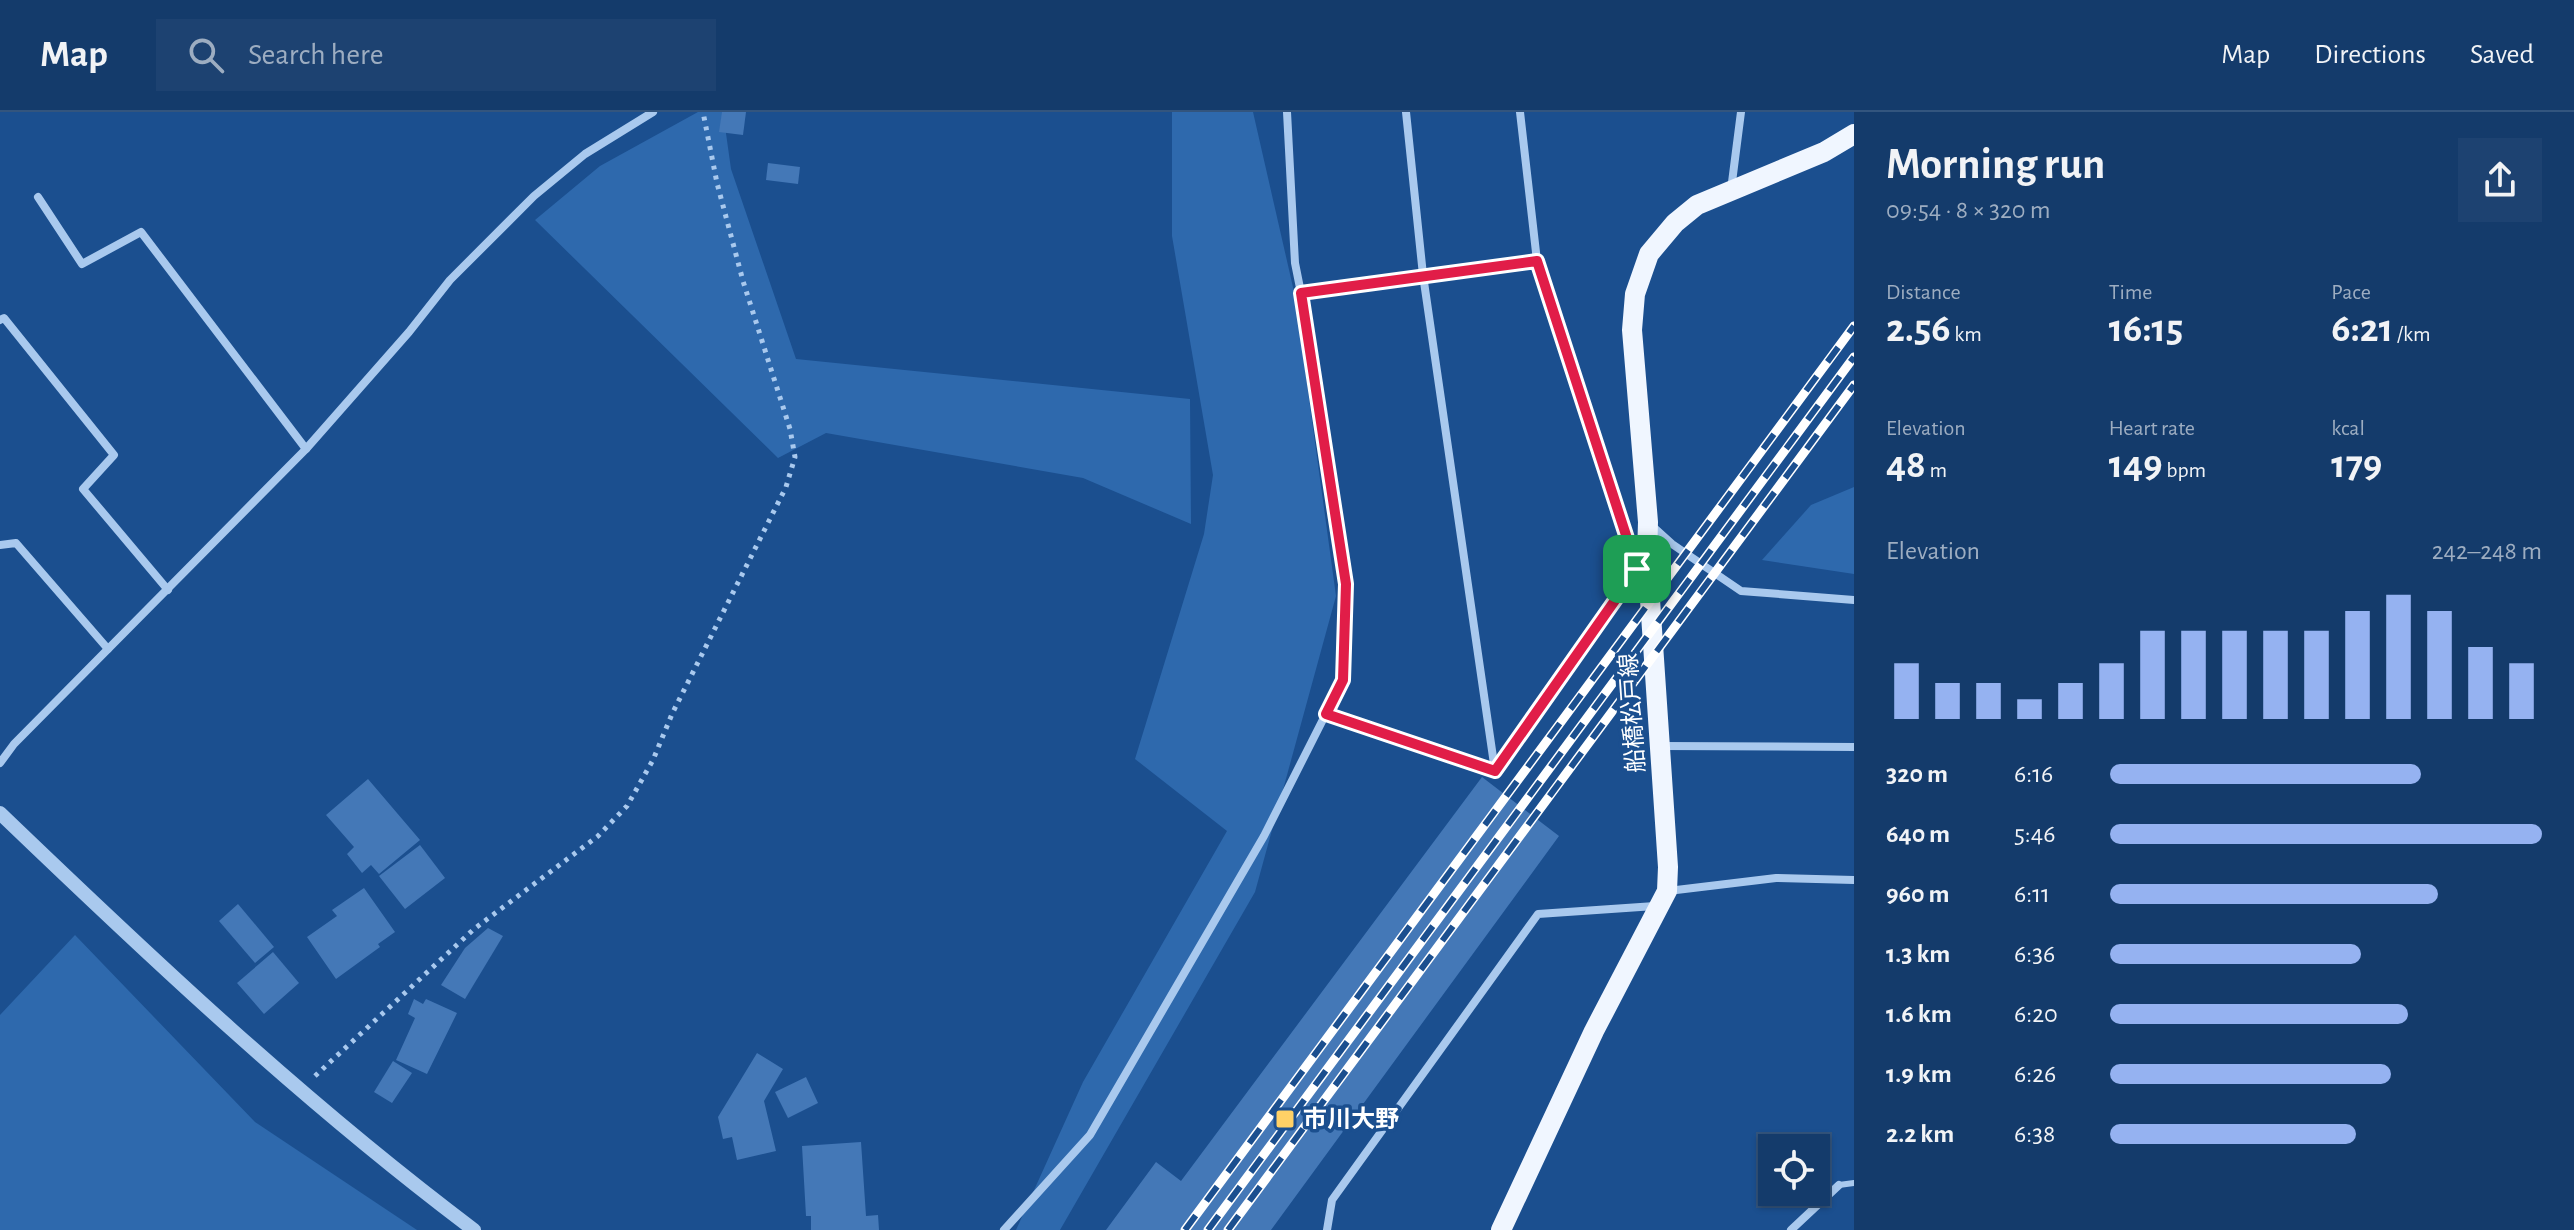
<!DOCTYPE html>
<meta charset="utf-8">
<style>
:root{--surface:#143b6b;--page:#1d4271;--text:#f1f3f6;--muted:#9dadc1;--line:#33557e;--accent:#95b2f1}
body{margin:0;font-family:"Alegreya Sans","Noto Sans JP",sans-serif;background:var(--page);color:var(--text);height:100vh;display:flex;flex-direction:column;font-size:30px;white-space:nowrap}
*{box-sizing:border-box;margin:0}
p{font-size:26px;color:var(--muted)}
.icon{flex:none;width:44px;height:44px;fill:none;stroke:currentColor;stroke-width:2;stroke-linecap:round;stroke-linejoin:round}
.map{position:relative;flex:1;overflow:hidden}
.side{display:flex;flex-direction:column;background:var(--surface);width:720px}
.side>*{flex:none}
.tools{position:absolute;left:1758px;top:1022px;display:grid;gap:16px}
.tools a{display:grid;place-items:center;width:72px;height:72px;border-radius:0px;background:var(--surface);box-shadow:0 2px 6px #0004,0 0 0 2px var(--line);font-size:40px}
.pin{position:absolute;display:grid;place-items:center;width:68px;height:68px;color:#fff;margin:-34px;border-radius:16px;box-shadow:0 4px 12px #0006}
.round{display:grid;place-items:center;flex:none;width:84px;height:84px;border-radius:0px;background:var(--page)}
.head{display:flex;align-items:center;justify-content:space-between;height:136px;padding:0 32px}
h1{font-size:44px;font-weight:700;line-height:60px}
.figures{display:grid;grid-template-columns:repeat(3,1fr);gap:12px;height:136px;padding:8px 32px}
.figures div{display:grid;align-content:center}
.figures b{font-size:40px;font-weight:700}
.figures small{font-size:22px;font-weight:400}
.figures p{font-size:22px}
.chart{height:224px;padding:16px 32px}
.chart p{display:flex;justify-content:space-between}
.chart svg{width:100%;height:144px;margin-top:8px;stroke:var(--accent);stroke-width:6}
ul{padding:0 32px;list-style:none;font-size:26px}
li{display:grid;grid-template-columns:128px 96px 1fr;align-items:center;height:60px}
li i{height:20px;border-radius:10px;background:var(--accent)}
header{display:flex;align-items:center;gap:48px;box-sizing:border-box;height:112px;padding:0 40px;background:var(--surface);border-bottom:2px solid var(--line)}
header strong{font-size:38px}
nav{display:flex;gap:44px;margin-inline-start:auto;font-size:28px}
.search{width:560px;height:72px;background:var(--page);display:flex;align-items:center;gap:20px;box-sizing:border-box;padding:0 28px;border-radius:0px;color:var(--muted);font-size:30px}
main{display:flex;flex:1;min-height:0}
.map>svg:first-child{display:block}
</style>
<header>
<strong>Map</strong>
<div class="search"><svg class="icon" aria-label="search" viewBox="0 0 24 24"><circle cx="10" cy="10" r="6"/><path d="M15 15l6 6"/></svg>Search here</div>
<nav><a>Map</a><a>Directions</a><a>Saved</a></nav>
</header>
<main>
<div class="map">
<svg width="1854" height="1118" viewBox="0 0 1854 1118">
<rect width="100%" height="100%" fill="#1b4f8f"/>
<!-- green -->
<g fill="#2e69ad">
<polygon points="698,0 723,0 731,57 796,247 1190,287 1191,412 1083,366 826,321 778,346 535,108 600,54"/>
<polygon points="1172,0 1253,0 1295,184 1336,484 1255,780 1060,1118 1016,1118 1083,970 1227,719 1135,647 1204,422 1213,363 1172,124"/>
<polygon points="1854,375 1854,462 1762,448 1811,393"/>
<polygon points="75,823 255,1010 417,1118 0,1118 0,903"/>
</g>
<!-- building -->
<g fill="#4478b7">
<polygon points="722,0 746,0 743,23 719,20"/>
<polygon points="768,51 800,55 798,72 766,68"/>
<polygon points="1482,665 1559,724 1271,1118 1106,1118 1156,1050 1181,1069"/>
<polygon points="368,667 420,728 379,762 371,753 362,761 347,742 354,735 326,703"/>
<polygon points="420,733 445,766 405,797 379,764"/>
<polygon points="364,776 395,820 378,832 380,835 336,867 307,825 337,804 332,798"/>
<polygon points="238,792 274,835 255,851 219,809"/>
<polygon points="488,816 503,824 465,887 441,873 465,836"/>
<polygon points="273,840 299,871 264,902 237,871"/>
<polygon points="414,887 423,892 426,887 457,901 427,962 396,948 415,906 408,902"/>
<polygon points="757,941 783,957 764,989 776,1039 737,1048 732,1025 723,1027 718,1005"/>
<polygon points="393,949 412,961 392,991 374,980"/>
<polygon points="806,965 818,991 788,1006 775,980"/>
<polygon points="861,1030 866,1104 878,1103 879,1118 811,1118 811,1104 806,1104 802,1034"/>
</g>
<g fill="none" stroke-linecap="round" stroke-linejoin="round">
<!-- path -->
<polyline stroke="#a9c9ee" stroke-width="5" stroke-dasharray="4 6" stroke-linecap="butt" points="315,964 474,817 598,724 627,694 653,648 672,602 786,375 795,345 790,317 743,169 717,71 703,0"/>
<!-- service -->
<polyline stroke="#a9c9ee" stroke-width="6" points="1839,1073 1854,1071"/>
<!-- minor -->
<g stroke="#a9c9ee" stroke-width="8">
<polyline points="1287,0 1295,151 1301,181"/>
<polyline points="1406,0 1423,163 1495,659"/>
<polyline points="1520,0 1537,149 1637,457"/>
<polyline points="1731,78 1741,0"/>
<polyline points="38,85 82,152 141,120 306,337"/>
<polyline points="0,208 4,206 114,343 83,377 168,478"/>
<polyline points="1651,413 1672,432 1741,479 1854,488"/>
<polyline points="0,433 16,431 108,537"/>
<polyline points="1326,602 1495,659 1640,453"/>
<polyline points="1661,634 1854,635"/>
<polyline points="0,651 14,632 306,337 409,220 450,168 534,84 585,42 653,0"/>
<polyline points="1668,779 1776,766 1854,768"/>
<polyline points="1004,1118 1090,1023 1264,724 1343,568 1346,472 1301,181 1537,149"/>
<polyline points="1327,1118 1332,1088 1538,802 1655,794"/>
<polyline points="1791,1118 1839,1073"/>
</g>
<!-- tertiary -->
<path stroke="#a9c9ee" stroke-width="14" d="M0 701C152 847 305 991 474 1118"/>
<!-- primary -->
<polyline stroke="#f0f6ff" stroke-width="20" points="1501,1118 1594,919 1667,779 1668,755 1647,443 1648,410 1632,218 1635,182 1649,142 1675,111 1697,93 1824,40 1854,22"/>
<defs>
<g id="rail">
<polyline points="1185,1118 1854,214"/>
<polyline points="1208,1118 1854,245"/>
<polyline points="1228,1118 1854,273"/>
</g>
</defs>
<!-- rail casing -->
<use href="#rail" stroke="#fff" stroke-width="9"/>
<!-- rail -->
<use href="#rail" stroke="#1b4f8f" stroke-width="6" stroke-dasharray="18" stroke-linecap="butt"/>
</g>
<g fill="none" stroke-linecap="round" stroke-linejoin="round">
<defs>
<polygon id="route" points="1537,149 1637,457 1495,659 1326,602 1343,568 1346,472 1301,181"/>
</defs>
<!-- route casing -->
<use href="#route" stroke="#fff" stroke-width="16"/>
<!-- route -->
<use href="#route" stroke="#e11d48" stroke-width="10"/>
</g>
<!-- markers -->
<rect fill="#ffd166" stroke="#1b4f8f" stroke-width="3" x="1275" y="997" width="20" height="20" rx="4"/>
<g text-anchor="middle" stroke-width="7" stroke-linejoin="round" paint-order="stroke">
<!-- street labels -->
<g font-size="24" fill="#fff" stroke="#1b4f8f">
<text transform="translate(1632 601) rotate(-94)" y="8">船橋松戸線</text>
</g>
<!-- poi labels -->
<g font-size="24" font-weight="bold" fill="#fff" stroke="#1b4f8f" text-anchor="start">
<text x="1303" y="1015">市川大野</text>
</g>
</g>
</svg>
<div class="tools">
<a><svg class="icon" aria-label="locate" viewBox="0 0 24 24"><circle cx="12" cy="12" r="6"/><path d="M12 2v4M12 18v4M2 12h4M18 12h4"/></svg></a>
</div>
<div class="pin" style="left:1637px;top:457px;background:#1e9e55"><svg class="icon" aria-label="arrive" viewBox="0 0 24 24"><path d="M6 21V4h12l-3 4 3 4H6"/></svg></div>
</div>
<section class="side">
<div class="head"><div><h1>Morning run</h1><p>09:54 · 8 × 320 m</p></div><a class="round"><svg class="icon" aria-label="share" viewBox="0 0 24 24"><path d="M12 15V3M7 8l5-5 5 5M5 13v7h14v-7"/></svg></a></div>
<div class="figures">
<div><p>Distance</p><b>2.56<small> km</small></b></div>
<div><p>Time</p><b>16:15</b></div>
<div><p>Pace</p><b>6:21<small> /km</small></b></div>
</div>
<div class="figures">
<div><p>Elevation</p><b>48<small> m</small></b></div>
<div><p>Heart rate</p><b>149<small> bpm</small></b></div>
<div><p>kcal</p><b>179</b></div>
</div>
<div class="chart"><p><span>Elevation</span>242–248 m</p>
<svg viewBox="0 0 160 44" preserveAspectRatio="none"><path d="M5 44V27M15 44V33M25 44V33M35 44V38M45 44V33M55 44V27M65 44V17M75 44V17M85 44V17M95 44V17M105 44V17M115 44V11M125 44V6M135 44V11M145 44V22M155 44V27"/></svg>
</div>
<ul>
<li><b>320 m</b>6:16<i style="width:72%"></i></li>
<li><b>640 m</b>5:46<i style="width:100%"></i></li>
<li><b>960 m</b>6:11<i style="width:76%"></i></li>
<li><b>1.3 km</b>6:36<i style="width:58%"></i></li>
<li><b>1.6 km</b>6:20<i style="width:69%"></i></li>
<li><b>1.9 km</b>6:26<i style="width:65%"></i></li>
<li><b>2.2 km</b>6:38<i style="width:57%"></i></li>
</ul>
</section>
</main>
